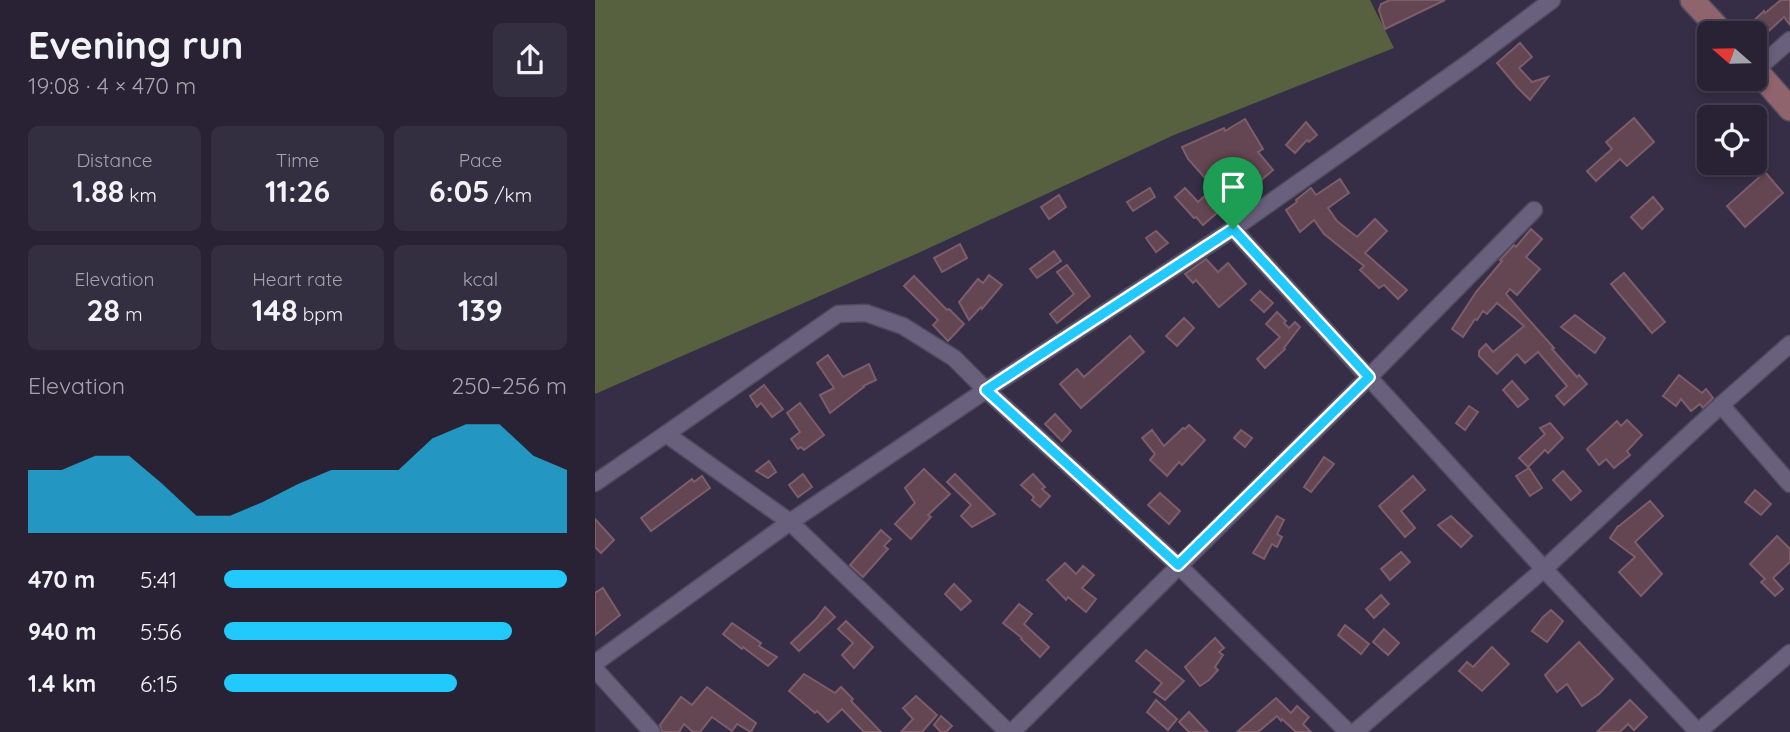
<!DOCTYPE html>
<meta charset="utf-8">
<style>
:root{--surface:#282234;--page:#342f40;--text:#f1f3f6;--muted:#a5a4ac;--line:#443f4f;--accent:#21c9fd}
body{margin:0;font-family:Quicksand,sans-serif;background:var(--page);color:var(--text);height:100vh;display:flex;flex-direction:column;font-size:26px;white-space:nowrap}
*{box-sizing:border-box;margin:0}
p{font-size:23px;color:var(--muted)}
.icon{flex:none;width:38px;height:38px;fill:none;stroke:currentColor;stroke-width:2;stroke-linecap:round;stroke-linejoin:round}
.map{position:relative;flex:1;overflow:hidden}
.drawer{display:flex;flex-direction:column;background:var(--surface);width:595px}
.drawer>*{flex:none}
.needle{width:46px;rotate:290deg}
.fabs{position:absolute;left:1102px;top:21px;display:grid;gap:14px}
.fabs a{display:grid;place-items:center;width:70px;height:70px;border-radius:10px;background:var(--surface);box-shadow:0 4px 10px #0003,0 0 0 2px var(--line);font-size:35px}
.pin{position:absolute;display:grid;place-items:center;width:60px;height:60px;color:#fff;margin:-72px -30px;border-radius:50% 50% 50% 0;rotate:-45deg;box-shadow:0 0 7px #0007}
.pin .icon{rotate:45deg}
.round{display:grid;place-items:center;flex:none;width:74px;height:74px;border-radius:10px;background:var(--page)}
.head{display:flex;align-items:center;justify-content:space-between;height:119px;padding:0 28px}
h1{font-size:38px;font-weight:700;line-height:52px}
.metrics{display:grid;grid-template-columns:repeat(3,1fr);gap:10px;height:119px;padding:7px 28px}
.metrics div{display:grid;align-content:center;border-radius:10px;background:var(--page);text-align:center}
.metrics b{font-size:30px;font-weight:700}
.metrics small{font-size:19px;font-weight:400}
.metrics p{font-size:19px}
.chart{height:196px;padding:14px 28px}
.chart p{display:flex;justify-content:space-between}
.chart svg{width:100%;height:126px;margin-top:7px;fill:var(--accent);opacity:.7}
ul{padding:0 28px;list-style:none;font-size:23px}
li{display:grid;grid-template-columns:112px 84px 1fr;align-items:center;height:52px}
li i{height:18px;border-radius:9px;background:var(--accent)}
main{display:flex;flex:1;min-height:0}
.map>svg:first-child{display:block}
</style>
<main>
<section class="drawer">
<div class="head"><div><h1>Evening run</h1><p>19:08 · 4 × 470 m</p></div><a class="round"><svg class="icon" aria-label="share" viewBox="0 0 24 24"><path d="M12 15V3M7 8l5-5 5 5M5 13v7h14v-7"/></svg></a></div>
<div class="metrics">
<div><p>Distance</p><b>1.88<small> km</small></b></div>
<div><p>Time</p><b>11:26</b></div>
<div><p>Pace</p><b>6:05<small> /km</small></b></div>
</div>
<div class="metrics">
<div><p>Elevation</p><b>28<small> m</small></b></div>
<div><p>Heart rate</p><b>148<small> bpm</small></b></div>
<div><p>kcal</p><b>139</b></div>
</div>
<div class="chart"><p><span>Elevation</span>250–256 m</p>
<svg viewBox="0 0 160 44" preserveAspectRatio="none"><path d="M0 44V22L10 22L20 17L30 17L40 27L50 38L60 38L70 33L80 27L90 22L100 22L110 22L120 11L130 6L140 6L150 17L160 22V44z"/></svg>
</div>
<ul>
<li><b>470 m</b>5:41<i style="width:100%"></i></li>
<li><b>940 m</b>5:56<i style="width:84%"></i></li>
<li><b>1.4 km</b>6:15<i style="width:68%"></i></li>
</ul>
</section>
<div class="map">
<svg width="1195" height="732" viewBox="0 0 1195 732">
<rect width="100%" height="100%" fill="#352e46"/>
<!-- green -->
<polygon fill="#57603f" points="0,0 775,0 799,48 579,135 321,254 0,394"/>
<!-- building -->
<g fill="#644652" stroke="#7c5d69" stroke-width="2">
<polygon points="795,0 850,0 790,29 784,10 786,4"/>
<polygon points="1186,0 1195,0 1195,25 1189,17 1165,39 1153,26 1169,11 1170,13"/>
<polygon points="925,43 937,57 924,68 937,82 953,77 935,100 922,87 902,63"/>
<polygon points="1039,118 1059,142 1032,166 1025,159 1001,181 992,171 1017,149 1011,142"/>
<polygon points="650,119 668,149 663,152 678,170 651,193 652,194 641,203 638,199 608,225 601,217 599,218 580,197 590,188 603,202 619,188 593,159 587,147 629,128 630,131"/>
<polygon points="711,122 722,135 714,142 712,140 700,153 691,145"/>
<polygon points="1170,172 1188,193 1150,227 1132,206"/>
<polygon points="745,179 754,193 733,208 742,221 762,237 780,219 792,231 770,253 812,290 803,299 789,285 784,288 765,270 769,266 729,234 719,220 705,232 691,210 702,202 701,200 716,188 721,195"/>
<polygon points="555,188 560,197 538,211 532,202"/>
<polygon points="464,195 471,207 454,219 446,207"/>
<polygon points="1058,197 1068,209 1047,229 1036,217"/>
<polygon points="936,229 947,239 931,257 945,269 922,295 915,289 911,294 959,348 957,349 982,377 984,375 992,384 969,405 961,396 972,386 943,352 930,363 922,354 902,374 884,356 884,351 891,344 898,352 929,326 902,303 892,314 888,311 882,320 880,319 868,337 857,329 881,292 907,261 905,260 919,245 921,247"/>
<polygon points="561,231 573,243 561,252 551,238"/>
<polygon points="365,244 372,258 347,272 339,258"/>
<polygon points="459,251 466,261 442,278 435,269"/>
<polygon points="611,259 623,272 633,263 651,284 624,307 601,280 598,283 590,274"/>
<polygon points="472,265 495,296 462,323 455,314 479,294 462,272"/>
<polygon points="1029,273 1070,322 1057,333 1016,284"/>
<polygon points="394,275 407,285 387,309 386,307 374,320 364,302 383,279 388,283"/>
<polygon points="319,276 352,310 354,309 369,324 353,341 338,325 343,320 309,286"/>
<polygon points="665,291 678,303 669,312 656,300"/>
<polygon points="682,312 691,321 689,323 694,328 700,322 705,327 689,348 690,349 670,368 662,359 685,337 671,324"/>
<polygon points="980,315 1010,338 1000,353 966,327"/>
<polygon points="589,318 599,328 582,346 571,336"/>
<polygon points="535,336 549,352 486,408 465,384 482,369 489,377"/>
<polygon points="233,355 248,377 274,364 281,380 268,386 269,387 235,413 225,395 239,388 222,363"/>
<polygon points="1084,375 1107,393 1111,389 1118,398 1108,408 1105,404 1096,411 1086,399 1081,406 1068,396"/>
<polygon points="917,381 933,399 923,407 908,390"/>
<polygon points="169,385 188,409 177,417 166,403 162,407 155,396"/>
<polygon points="205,403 229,435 209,450 206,447 203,449 196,439 205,432 192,413"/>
<polygon points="874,406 883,412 870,430 861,423"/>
<polygon points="460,414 476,431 467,441 450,424"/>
<polygon points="1032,420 1047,435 1032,451 1035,455 1019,468 1011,459 1004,465 992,449 1022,421 1026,426"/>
<polygon points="955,423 968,438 953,453 950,450 933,467 924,458 950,434 945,428"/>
<polygon points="594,425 610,440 587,465 584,462 572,476 555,460 560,454 547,438 557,430 569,446 588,428 590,429"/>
<polygon points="646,430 657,438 650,447 639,438"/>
<polygon points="729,457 739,464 716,492 709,487"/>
<polygon points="174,461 181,472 173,478 161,471"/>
<polygon points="934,468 947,488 935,496 921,476"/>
<polygon points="329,469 355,494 333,515 336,517 316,539 300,524 320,503 310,488"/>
<polygon points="968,471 986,491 976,500 958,480"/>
<polygon points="208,474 217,487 203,497 194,485"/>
<polygon points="360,474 400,514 377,527 366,516 376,505 352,482"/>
<polygon points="438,474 450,487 447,489 455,496 445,507 437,500 439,497 426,485"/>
<polygon points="107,476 115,488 56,531 46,518 97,479 99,482"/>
<polygon points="818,476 830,490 806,511 820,528 810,537 784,506"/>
<polygon points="1160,490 1176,504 1166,515 1150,502"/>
<polygon points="565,493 585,511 574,524 553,505"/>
<polygon points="1055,501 1068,516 1040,542 1067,574 1046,596 1024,572 1040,557 1015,538 1023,526 1024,526"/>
<polygon points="682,516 689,520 682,534 687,537 682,547 677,544 669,559 658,553"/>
<polygon points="856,516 877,536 866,547 843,525"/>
<polygon points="0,519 19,540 6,553 0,547"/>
<polygon points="286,530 296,539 289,546 293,549 268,577 255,565"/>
<polygon points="1182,536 1195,549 1195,562 1178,578 1188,589 1180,596 1166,582 1170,579 1155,564"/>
<polygon points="806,552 815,562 795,580 786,569"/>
<polygon points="470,563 481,574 488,566 499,575 487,588 501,599 491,612 473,597 471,600 452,580"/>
<polygon points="359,584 376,601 366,610 350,594"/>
<polygon points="8,588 25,615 0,635 0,593"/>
<polygon points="786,595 794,604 779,618 771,609"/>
<polygon points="424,604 437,614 429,624 454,647 445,657 426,639 427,638 408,623"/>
<polygon points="230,607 240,617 204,651 196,643 221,619"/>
<polygon points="956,610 968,621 952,642 937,631 948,617"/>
<polygon points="251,621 278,647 259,668 247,655 258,643 243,629"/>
<polygon points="137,623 166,643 164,646 182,657 173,666 148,647 147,649 128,634"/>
<polygon points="750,625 774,644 766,654 743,635"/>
<polygon points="789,629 804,643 793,655 778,642"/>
<polygon points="620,638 629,648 624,652 628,655 620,667 623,670 614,680 605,686 590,667"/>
<polygon points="984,642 1018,679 1004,694 987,706 972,684 962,692 950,675"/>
<polygon points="897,647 914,664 887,691 864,671 872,662 878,667"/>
<polygon points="551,650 589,681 570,700 559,692 567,683 541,661"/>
<polygon points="209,674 240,693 246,687 258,699 256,701 286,732 269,732 247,709 233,722 222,711 220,713 194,691"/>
<polygon points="112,687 161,723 156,732 142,724 137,731 117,717 105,732 98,732 89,724 84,732 67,732 65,725 86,697 97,705"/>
<polygon points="321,696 342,715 327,732 306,732 318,719 308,708"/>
<polygon points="681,698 696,713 702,706 714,717 708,724 716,732 701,732 687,719 686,721 682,716 663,732 642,732"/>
<polygon points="561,700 582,719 573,730 552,712"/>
<polygon points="1035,700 1052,717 1039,730 1033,724 1025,732 1002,732"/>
<polygon points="594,712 613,732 594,732 584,722"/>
<polygon points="346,716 357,726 351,732 346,732 339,725"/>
</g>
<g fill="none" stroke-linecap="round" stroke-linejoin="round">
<defs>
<g id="street">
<polyline points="1161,70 1195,40"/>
<polyline points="638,229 949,569 1103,732"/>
<polyline points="1126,405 1195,484"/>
<polyline points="71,434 243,314 271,313 308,326 359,358 391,390 583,565 753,732"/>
<polyline points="0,483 71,434 195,522 413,732"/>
<polyline points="0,663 195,522 391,390 638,229 876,61 957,0"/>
<polyline points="0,669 57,732"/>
<polyline points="417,732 774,377 939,210"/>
<polyline points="760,732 949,569 1126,405 1195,344"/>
<polyline points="1103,732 1195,653"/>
</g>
<g id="secondary">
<polyline points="1097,0 1128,33"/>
<polyline points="1160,69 1195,109"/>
</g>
</defs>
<!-- street casing -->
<use href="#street" stroke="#504a5e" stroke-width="19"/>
<!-- secondary casing -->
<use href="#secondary" stroke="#504a5e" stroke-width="26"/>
<!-- street -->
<use href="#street" stroke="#68607c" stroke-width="16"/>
<!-- secondary -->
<use href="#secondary" stroke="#90646c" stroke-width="23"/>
</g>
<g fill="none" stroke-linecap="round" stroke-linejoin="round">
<defs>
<polygon id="route" points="638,229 774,377 583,565 391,390"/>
</defs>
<!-- route casing -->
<use href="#route" stroke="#fff" stroke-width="14"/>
<!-- route -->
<use href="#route" stroke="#21c9fd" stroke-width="9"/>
</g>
</svg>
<div class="fabs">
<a><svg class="needle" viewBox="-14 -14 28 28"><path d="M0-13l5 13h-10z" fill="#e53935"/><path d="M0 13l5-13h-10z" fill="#a5a4ac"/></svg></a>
<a><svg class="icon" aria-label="locate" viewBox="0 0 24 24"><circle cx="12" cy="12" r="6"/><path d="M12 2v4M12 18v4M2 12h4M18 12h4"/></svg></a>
</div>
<div class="pin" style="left:638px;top:229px;background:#1e9e55"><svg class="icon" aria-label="arrive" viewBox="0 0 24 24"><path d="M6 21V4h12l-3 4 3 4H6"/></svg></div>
</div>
</main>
